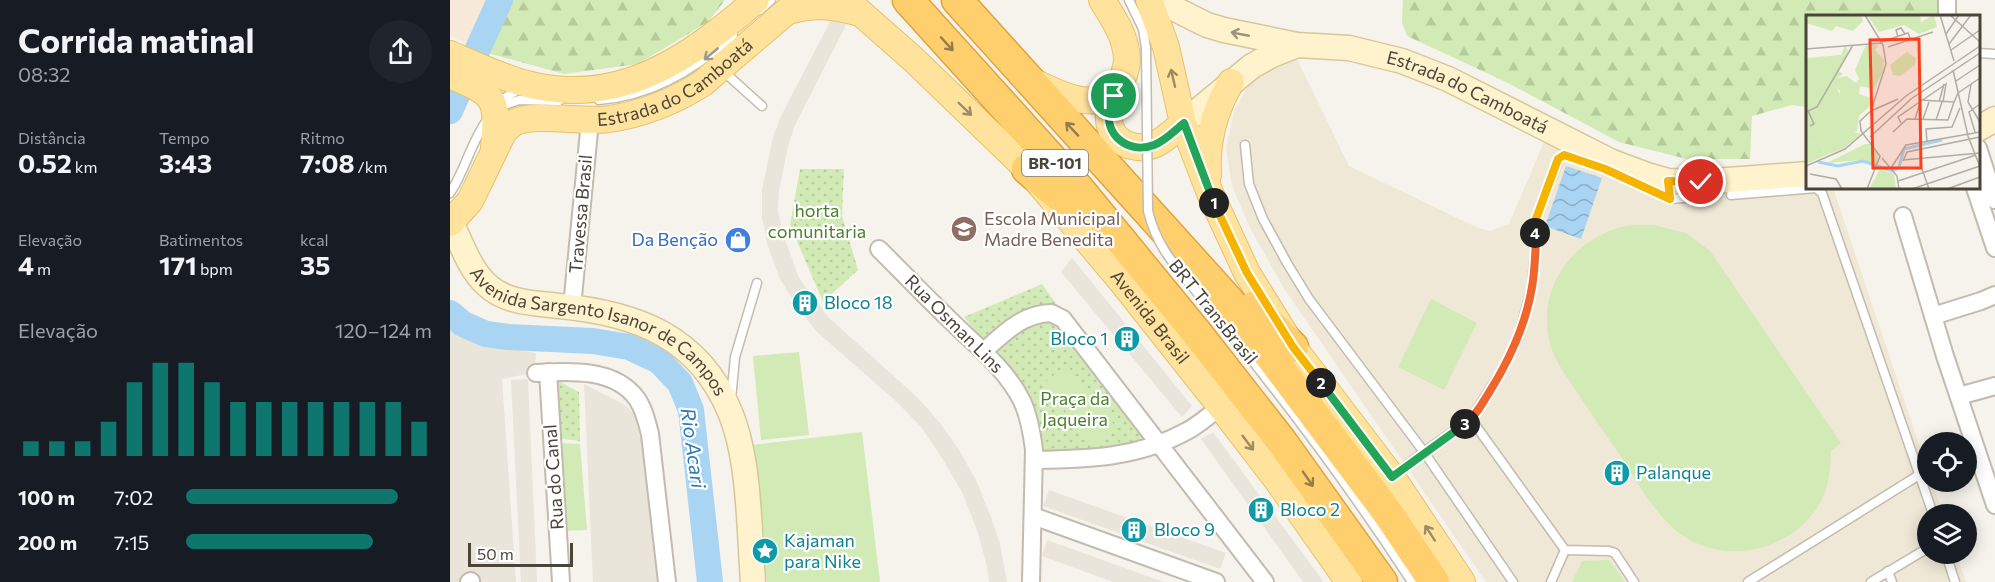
<!DOCTYPE html>
<html lang="pt">
<meta charset="utf-8">
<style>
:root{--surface:#171b24;--page:#20242c;--text:#f1f3f6;--muted:#9ea1a6;--accent:#0f766e}
body{margin:0;font-family:Commissioner,sans-serif;background:var(--page);color:var(--text);height:100vh;display:flex;flex-direction:column;font-size:22px;white-space:nowrap}
*{box-sizing:border-box;margin:0}
p{font-size:20px;color:var(--muted)}
.icon{flex:none;width:33px;height:33px;fill:none;stroke:currentColor;stroke-width:2;stroke-linecap:round;stroke-linejoin:round}
.map{position:relative;flex:1;overflow:hidden}
.side{display:flex;flex-direction:column;background:var(--surface);width:450px}
.side>*{flex:none}
.controls{position:absolute;left:1467px;top:432px;display:grid;gap:12px}
.controls a{display:grid;place-items:center;width:60px;height:60px;border-radius:50%;background:var(--surface);box-shadow:0 3px 15px #0003;font-size:30px}
.scale{position:absolute;left:18px;bottom:15px;width:105px;box-sizing:border-box;padding-left:6px;border:3px solid #4b4439;border-top:0;font-size:16px;line-height:21px;white-space:nowrap;color:#4b4439;-webkit-text-stroke:4px #fff;paint-order:stroke}
.pin{position:absolute;display:grid;place-items:center;width:51px;height:51px;color:#fff;margin:-26px;border:3px solid #fff;border-radius:50%;box-shadow:0 2px 6px #0007}
.km{position:absolute;width:30px;height:30px;margin:-15px;border-radius:50%;background:#222;color:#fff;font-size:16px;line-height:30px;text-align:center}
.round{display:grid;place-items:center;flex:none;width:63px;height:63px;border-radius:32px;background:var(--page)}
.head{display:flex;align-items:center;justify-content:space-between;height:102px;padding:0 18px}
h1{font-size:33px;font-weight:700;line-height:45px}
.figures{display:grid;grid-template-columns:repeat(3,1fr);gap:9px;height:102px;padding:6px 18px}
.figures div{display:grid;align-content:center}
.figures b{font-size:26px;font-weight:700}
.figures small{font-size:16px;font-weight:400}
.figures p{font-size:16px}
.chart{height:168px;padding:12px 18px}
.chart p{display:flex;justify-content:space-between}
.chart svg{width:100%;height:108px;margin-top:6px;stroke:var(--accent);stroke-width:6}
ul{padding:0 18px;list-style:none;font-size:20px}
li{display:grid;grid-template-columns:96px 72px 1fr;align-items:center;height:45px}
li i{height:15px;border-radius:8px;background:var(--accent)}
main{display:flex;flex:1;min-height:0}
.map>svg:first-child{display:block}
</style>
<main>
<section class="side">
<div class="head"><div><h1>Corrida matinal</h1><p>08:32</p></div><a class="round"><svg class="icon" aria-label="share" viewBox="0 0 24 24"><path d="M12 15V3M7 8l5-5 5 5M5 13v7h14v-7"/></svg></a></div>
<div class="figures">
<div><p>Distância</p><b>0.52<small> km</small></b></div>
<div><p>Tempo</p><b>3:43</b></div>
<div><p>Ritmo</p><b>7:08<small> /km</small></b></div>
</div>
<div class="figures">
<div><p>Elevação</p><b>4<small> m</small></b></div>
<div><p>Batimentos</p><b>171<small> bpm</small></b></div>
<div><p>kcal</p><b>35</b></div>
</div>
<div class="chart"><p><span>Elevação</span>120–124 m</p>
<svg viewBox="0 0 160 44" preserveAspectRatio="none"><path d="M5 44V38M15 44V38M25 44V38M35 44V30M45 44V14M55 44V6M65 44V6M75 44V14M85 44V22M95 44V22M105 44V22M115 44V22M125 44V22M135 44V22M145 44V22M155 44V30"/></svg>
</div>
<ul>
<li><b>100 m</b>7:02<i style="width:86%"></i></li>
<li><b>200 m</b>7:15<i style="width:76%"></i></li>
</ul>
</section>
<div class="map">
<svg width="1545" height="582" viewBox="0 0 1545 582">
<defs>
<pattern id="green-dots" width="8" height="8" patternUnits="userSpaceOnUse" patternTransform="scale(1.5)"><rect width="8" height="8" fill="#d2eab5"/><path d="M2 2h.1M6 6h.1" fill="none" stroke="#b6ca9c" stroke-width="1.8" stroke-linecap="round"/></pattern>
<pattern id="forest-firs" width="22" height="20" patternUnits="userSpaceOnUse" patternTransform="scale(1.5)"><rect width="22" height="20" fill="#d2eab5"/><path d="M5 1l3.5 6h-7zM16 11l3.5 6h-7z" fill="#b6ca9c"/></pattern>
<pattern id="water-waves" width="16" height="10" patternUnits="userSpaceOnUse" patternTransform="scale(1.5)"><rect width="16" height="10" fill="#a9d4f2"/><path d="M0 5q4-4 8 0t8 0" fill="none" stroke="#8caec5"/></pattern>
</defs>
<rect width="100%" height="100%" fill="#f6f3ec"/>
<!-- residential -->
<g fill="#eae5da">
<polygon points="383,16 397,23 345,125 338,146 329,191 328,211 333,234 349,278 378,317 468,398 490,423 509,450 526,480 541,517 550,544 557,582 539,582 537,566 528,533 513,494 492,458 471,427 448,403 367,332 348,308 330,279 318,247 312,218 312,190 323,137 331,116"/>
<polygon points="622,258 742,406 732,417 611,272"/>
<polygon points="0,327 27,341 86,353 85,370 77,374 52,379 66,582 0,582"/>
<polygon points="78,379 87,582 71,582 61,380"/>
<polygon points="134,384 175,405 189,417 209,582 143,582"/>
<polygon points="763,432 873,581 872,582 853,582 751,439"/>
<polygon points="599,490 776,553 770,569 593,506"/>
<polygon points="597,540 714,582 663,582 592,556"/>
</g>
<!-- commercial -->
<polygon fill="#f7ead8" points="0,0 37,0 21,47 0,35"/>
<!-- education -->
<polygon fill="#efe8d6" points="844,53 899,166 1028,228 1040,231 1059,224 1097,135 1209,185 1383,188 1477,468 1478,482 1482,482 1493,514 1478,514 1478,554 1506,554 1516,582 1036,582 835,290 800,228 782,186 776,148 784,112 798,86 817,67"/>
<!-- green -->
<g fill="url(#green-dots)">
<polygon points="350,169 394,169 392,216 408,270 373,302 340,225"/>
<polygon points="592,284 707,444 587,457 546,356 514,317"/>
<polygon points="105,379 129,392 130,441 106,438"/>
</g>
<!-- forest -->
<g fill="url(#forest-firs)">
<polygon points="56,0 275,0 258,22 188,64 114,74 34,52"/>
<polygon points="953,0 1488,0 1489,16 1358,16 1357,107 1342,105 1302,116 1300,159 1237,159 1169,142 1056,82 957,36 952,22"/>
</g>
<!-- pitch -->
<g fill="#d2eab5">
<path d="M1204 225 1236 233 1260 251 1391 443 1381 451C1380 470 1379 491 1367 508 1339 550 1278 565 1235 537 1207 520 1183 475 1165 448 1152 429 1139 411 1127 392 1119 380 1109 366 1103 353 1083 299 1114 245 1168 228 1179 224 1193 225 1204 225Z"/>
<polygon points="981,299 1027,323 994,390 948,367"/>
<polygon points="349,352 359,435 311,440 303,356"/>
<polygon points="617,365 665,426 644,444 592,384"/>
<polygon points="412,432 430,582 317,582 301,445"/>
<polygon points="107,443 130,444 137,530 114,531"/>
<polygon points="1159,560 1175,582 1122,582 1132,561"/>
</g>
<!-- water -->
<polygon fill="url(#water-waves)" points="1116,166 1152,178 1131,239 1095,226"/>
<g fill="none" stroke-linecap="round" stroke-linejoin="round">
<!-- river -->
<g stroke="#a9d4f2" stroke-width="26">
<polyline points="0,111 50,0"/>
<polyline points="0,313 13,324 36,334 58,337 143,341 179,347 209,361 230,383 241,410 260,582"/>
</g>
<defs>
<g id="lane">
<polyline points="679,0 693,29 696,48"/>
<polyline points="310,10 321,0"/>
<polyline points="1528,53 1545,54"/>
<polyline points="273,71 312,106"/>
<path d="M149 100C201 96 245 70 283 35"/>
<polyline points="47,106 51,100 66,91"/>
<polyline points="48,107 69,100 109,101"/>
<polyline points="795,145 799,184 813,219 837,263 859,299 974,452 944,475"/>
<polyline points="1182,181 1220,199 1258,196"/>
<path d="M0 193C16 169 21 141 38 119"/>
<polyline points="1281,195 1366,188 1372,193 1483,514"/>
<path d="M750 296C826 388 897 482 962 582"/>
<polyline points="281,399 285,357 307,283"/>
<polyline points="1021,419 1115,550 1159,551 1165,553 1184,582"/>
<polyline points="1496,554 1505,582"/>
<polyline points="1438,571 1442,582"/>
<polyline points="1063,582 974,452 1021,419 1054,367 1068,338 1082,287 1086,240 1083,227 1109,159 1114,155 1148,167"/>
<polyline points="1101,582 1115,550"/>
<polyline points="1298,582 1469,475"/>
<polyline points="1421,582 1478,548"/>
</g>
<g id="street">
<polyline points="1497,0 1497,16"/>
<polyline points="1528,148 1545,200"/>
<polyline points="1525,188 1545,248"/>
<polyline points="1453,216 1495,356 1545,505"/>
<path d="M429 249C452 272 475 296 498 318 524 344 555 367 572 401 579 416 582 434 584 450L581 582"/>
<polyline points="122,307 140,121"/>
<polyline points="1483,316 1531,301 1545,295"/>
<path d="M534 351C554 333 572 314 601 313L613 319 815 582"/>
<polyline points="98,372 111,582"/>
<path d="M86 373C119 371 165 368 187 399 194 409 197 422 200 434L217 582"/>
<polyline points="1509,396 1545,386"/>
<path d="M584 460C639 459 688 458 737 431 749 425 760 414 771 407"/>
<polyline points="583,516 766,582"/>
<polyline points="19,582 21,581"/>
</g>
<g id="secondary">
<path id="s1" d="M707 0 757 25 774 30 847 45 899 48 952 61 998 79 1162 162 1197 175 1218 181 1251 182 1358 174"/>
<polyline points="733,123 802,66 822,55 847,45"/>
<polyline points="1528,129 1545,119"/>
<path id="s2" d="M1 222C11 243 20 270 37 285 56 303 84 303 109 306 185 313 249 336 280 412 300 460 299 530 303 582"/>
</g>
<g id="primary">
<path id="s3" d="M396 0 463 59 577 169 672 282 771 407 827 480 899 582"/>
<path d="M652 0C663 18 676 36 677 59 677 84 651 103 661 129 665 138 672 144 682 146 704 152 718 136 733 123"/>
<polyline points="699,0 716,47 733,123 760,193 797,273 843,347 942,477 1012,582"/>
<path d="M338 11C366 3 383 6 410 13"/>
<path d="M0 54C25 65 50 77 77 84 169 108 240 58 306 0"/>
<path d="M0 75C47 95 48 98 44 148"/>
<path d="M582 81C609 94 634 108 664 96"/>
<path d="M758 175C756 141 764 111 781 82"/>
<path id="s4" d="M0 223 20 201 53 133C56 129 59 126 63 123 84 112 133 123 159 119 193 114 225 101 253 83L350 0"/>
</g>
<g id="highway">
<polyline points="458,0 628,188 746,332 832,442 932,582"/>
<polyline points="507,0 779,301 937,512 984,582"/>
<polyline points="577,169 626,210"/>
<polyline points="803,307 843,347"/>
</g>
</defs>
<!-- lane casing -->
<use href="#lane" stroke="#c2bbae" stroke-width="11"/>
<!-- street casing -->
<use href="#street" stroke="#c2bbae" stroke-width="20"/>
<!-- secondary casing -->
<use href="#secondary" stroke="#d6c79b" stroke-width="27"/>
<!-- primary casing -->
<use href="#primary" stroke="#e6c16a" stroke-width="28"/>
<!-- highway casing -->
<use href="#highway" stroke="#e0a43c" stroke-width="33"/>
<!-- lane -->
<use href="#lane" stroke="#fff" stroke-width="8"/>
<!-- street -->
<use href="#street" stroke="#fff" stroke-width="16"/>
<!-- secondary -->
<use href="#secondary" stroke="#fff3cd" stroke-width="24"/>
<!-- primary -->
<use href="#primary" stroke="#ffe39c" stroke-width="26"/>
<!-- highway -->
<use href="#highway" stroke="#ffcf6e" stroke-width="30"/>
<defs>
<path id="lane-bridge" d="M696 48 698 211C707 248 727 268 750 296"/>
</defs>
<!-- lane-bridge casing -->
<use href="#lane-bridge" stroke="#c2bbae" stroke-width="11" stroke-linecap="butt"/>
<!-- lane-bridge -->
<use href="#lane-bridge" stroke="#fff" stroke-width="8"/>
</g>
<!-- one-way arrows -->
<defs><path id="oneway-shaft" d="M-6 0H5M1.5-3L5.5 0L1.5 3" fill="none" stroke-width="1.6" stroke-linecap="round" stroke-linejoin="round" transform="scale(1.5)"/></defs>
<use stroke="#9c937c" href="#oneway-shaft" transform="translate(790 34) rotate(-169)"/>
<g stroke="#937c4e">
<use href="#oneway-shaft" transform="translate(497 44) rotate(48)"/>
<use href="#oneway-shaft" transform="translate(622 129) rotate(-133)"/>
<use href="#oneway-shaft" transform="translate(858 479) rotate(55)"/>
</g>
<use stroke="#9c9892" href="#oneway-shaft" transform="translate(261 54) rotate(140)"/>
<g stroke="#9c8c66">
<use href="#oneway-shaft" transform="translate(723 78) rotate(-103)"/>
<use href="#oneway-shaft" transform="translate(515 109) rotate(44)"/>
<use href="#oneway-shaft" transform="translate(798 443) rotate(53)"/>
<use href="#oneway-shaft" transform="translate(980 533) rotate(-123)"/>
</g>
<g fill="none" stroke-linecap="round" stroke-linejoin="round">
<defs>
<path id="split-1" d="M664 96C662 101 659 107 659 114 657 138 681 154 704 145 715 141 724 131 734 123L764 203"/>
<polyline id="split-2" points="764,203 797,273 843,347 871,383"/>
<polyline id="split-3" points="871,383 942,477 1015,424"/>
<path id="split-4" d="M1015 424C1026 416 1033 402 1040 391 1060 359 1076 323 1082 287 1085 271 1085 255 1086 240L1085 233"/>
<polyline id="split-5" points="1085,233 1083,227 1108,159 1114,155 1155,169 1220,199 1218,181 1251,182"/>
</defs>
<!-- split-1 casing -->
<use href="#split-1" stroke="#fff" stroke-width="12"/>
<!-- split-2 casing -->
<use href="#split-2" stroke="#fff" stroke-width="12"/>
<!-- split-3 casing -->
<use href="#split-3" stroke="#fff" stroke-width="12"/>
<!-- split-4 casing -->
<use href="#split-4" stroke="#fff" stroke-width="12"/>
<!-- split-5 casing -->
<use href="#split-5" stroke="#fff" stroke-width="12"/>
<!-- split-1 -->
<use href="#split-1" stroke="#22a559" stroke-width="8"/>
<!-- split-2 -->
<use href="#split-2" stroke="#f5b400" stroke-width="8"/>
<!-- split-3 -->
<use href="#split-3" stroke="#22a559" stroke-width="8"/>
<!-- split-4 -->
<use href="#split-4" stroke="#f0652b" stroke-width="8"/>
<!-- split-5 -->
<use href="#split-5" stroke="#f5b400" stroke-width="8"/>
</g>
<!-- icons -->
<defs>
<symbol id="school-disc" viewBox="-11 -11 22 22"><circle r="9.5" fill="#8d6e63" stroke="#fff"/><path d="M0-5L7-2L0 1L-7-2ZM-4 1L0 2.5L4 1V4Q0 6-4 4Z" fill="#fff"/></symbol>
<symbol id="shop-disc" viewBox="-11 -11 22 22"><circle r="9.5" fill="#3f7fe0" stroke="#fff"/><path d="M-5-2.5h2.3a2.7 3.5 0 0 1 5.4 0H5L5.5 6h-11ZM-1.5-2.5h3a1.5 2.3 0 0 0-3 0Z" fill="#fff"/></symbol>
<symbol id="building-disc" viewBox="-11 -11 22 22"><circle r="9.5" fill="#0f9aa8" stroke="#fff"/><path d="M-4-6H4V6H1V3H-1V6H-4ZM-2.5-4.3h1.7v1.8h-1.7ZM.8-4.3h1.7v1.8H.8ZM-2.5-1h1.7V.8h-1.7ZM.8-1h1.7V.8H.8Z" fill="#fff"/></symbol>
<symbol id="sight-disc" viewBox="-11 -11 22 22"><circle r="9.5" fill="#0f9aa8" stroke="#fff"/><path d="M0-6L1.8-2.2L6-1.7L2.9 1.2L3.7 5.4L0 3.3L-3.7 5.4L-2.9 1.2L-6-1.7L-1.8-2.2Z" fill="#fff"/></symbol>
</defs>
<g fill-rule="evenodd">
<use href="#school-disc" x="499" y="214" width="30" height="30"/>
<use href="#shop-disc" x="273" y="225" width="30" height="30"/>
<use href="#building-disc" x="340" y="288" width="30" height="30"/>
<use href="#building-disc" x="662" y="324" width="30" height="30"/>
<use href="#building-disc" x="1152" y="458" width="30" height="30"/>
<use href="#building-disc" x="796" y="495" width="30" height="30"/>
<use href="#building-disc" x="669" y="515" width="30" height="30"/>
<use href="#sight-disc" x="300" y="536" width="30" height="30"/>
</g>
<g text-anchor="middle" stroke-width="4.5" stroke-linejoin="round" paint-order="stroke">
<!-- shield labels -->
<rect fill="#fff" stroke="#817c74" stroke-width="1.5" x="572" y="150" width="66" height="26" rx="4.5"/>
<g font-size="16" font-weight="bold" fill="#4b4439">
<text x="605" y="169">BR-101</text>
</g>
<!-- street labels -->
<g font-size="18" fill="#4b4439" stroke="#fff">
<text dy="6" stroke="none"><textPath href="#s4" startOffset="292">Estrada do Camboatá</textPath></text>
<text dy="6" stroke="none"><textPath href="#s1" startOffset="327">Estrada do Camboatá</textPath></text>
<text transform="translate(131 214) rotate(-85)" y="6">Travessa Brasil</text>
<text transform="translate(763 312) rotate(51)" y="6">BRT TransBrasil</text>
<text dy="6" stroke="none"><textPath href="#s3" startOffset="440">Avenida Brasil</textPath></text>
<text transform="translate(504 324) rotate(45)" y="6">Rua Osman Lins</text>
<text dy="6" stroke="none"><textPath href="#s2" startOffset="198">Avenida Sargento Isanor de Campos</textPath></text>
<text transform="translate(104 477) rotate(-94)" y="6">Rua do Canal</text>
</g>
<!-- park labels -->
<g font-size="18" fill="#4a7f2a" stroke="#fff">
<text x="367" y="217">horta<tspan x="367" dy="21">comunitaria</tspan></text>
<text x="625" y="405">Praça da<tspan x="625" dy="21">Jaqueira</tspan></text>
</g>
<!-- education labels -->
<g font-size="18" fill="#785e54" stroke="#fff" text-anchor="start">
<text x="534" y="225">Escola Municipal<tspan x="534" dy="21">Madre Benedita</tspan></text>
</g>
<!-- shop labels -->
<g font-size="18" fill="#366cbe" stroke="#fff" text-anchor="end">
<text x="268" y="246">Da Benção</text>
</g>
<!-- culture labels -->
<g font-size="18" fill="#0d838f" stroke="#fff" text-anchor="start">
<text x="374" y="309">Bloco 18</text>
<text x="658" y="345" text-anchor="end">Bloco 1</text>
<text x="1186" y="479">Palanque</text>
<text x="830" y="516">Bloco 2</text>
<text x="704" y="536">Bloco 9</text>
<text x="334" y="547">Kajaman<tspan x="334" dy="21">para Nike</tspan></text>
</g>
<!-- water labels -->
<g font-size="20" font-style="italic" fill="#2e7ab2" stroke="#fff">
<text transform="translate(243 448) rotate(82)" y="7">Rio Acari</text>
</g>
</g>
<!-- overview -->
<g transform="translate(1356 15)">
<rect width="174" height="174" fill="#f6f3ec"/>
<path d="M31 72 44 116 55 119 38 133 18 141 17 130 0 126V95Z" fill="#d2eab5"/>
<path d="M0 0H55L57 6 47 16 30 11 26 16 0 8ZM61 0H114L115 7 128 0 131 12 113 19 98 10 73 17ZM60 30H73L69 35 78 45 77 56 68 74 54 71 53 79 65 83 66 89 53 101 51 116 46 118 30 94 34 76 31 72 24 77 21 88 15 86 0 95V43L35 40 39 31 42 36 33 56 37 59 31 63 41 61 50 68 53 64 49 55ZM0 126 17 130 18 141 0 149ZM59 129H64L72 138 71 150 57 145 21 148Z" fill="#d2eab5"/>
<path d="M101 37 110 43 109 50 94 61 87 60 84 50ZM74 154 88 159 90 174H63Z" fill="#d2eab5"/>
<path fill="none" stroke="#a9d4f2" stroke-width="3" d="M12 147 32 151 57 146 87 156 93 152 98 134 136 125"/>
<path fill="none" stroke="#b2ada4" stroke-width="1.5" d="M59 0 77 30 80 49 65 96M134 0 148 46M144 0 174 27M140 19 153 0M92 22 90 15 95 13 99 19M75 27 102 18 105 25M143 29 165 0M82 32 127 17M0 34 76 28M145 35 174 15M147 55 162 121 174 152M150 66 174 50M165 69 162 87 174 107M152 78 174 63M114 85 148 87 152 78M133 87 138 69M2 96 8 109 4 111M0 97 11 92 47 30M109 104 115 85M117 104 123 87M130 105 136 87M95 108 92 102 140 69 137 87M87 117 101 104 142 105 148 87M169 117 163 97 174 89M64 122 105 84 174 38M121 126 120 114 146 112 154 93M76 143 91 161 93 174M97 145 174 138M97 146 101 137 174 122M0 151 39 134 100 81 174 31M115 151 123 174M85 153 100 130 174 117M4 159 30 164 36 174M92 166 170 140M61 174 74 141 55 116 54 106 65 96 92 84M106 174 174 151M141 174 174 162"/>
<path fill="#fc3f1d" fill-opacity="0.15" stroke="#fc3f1d" stroke-width="3" d="M113 24 115 153H67L64 25Z"/>
<rect width="174" height="174" fill="none" stroke="#4b4439" stroke-width="3"/>
</g>
</svg>
<div class="controls">
<a><svg class="icon" aria-label="locate" viewBox="0 0 24 24"><circle cx="12" cy="12" r="6"/><path d="M12 2v4M12 18v4M2 12h4M18 12h4"/></svg></a>
<a><svg class="icon" aria-label="layers" viewBox="0 0 24 24"><path d="M12 4l9 5-9 5-9-5zM3 14l9 5 9-5"/></svg></a>
</div>
<div class="scale">50 m</div>
<div class="pin" style="left:664px;top:96px;background:#1e9e55"><svg class="icon" aria-label="arrive" viewBox="0 0 24 24"><path d="M6 21V4h12l-3 4 3 4H6"/></svg></div>
<div class="pin" style="left:1251px;top:182px;background:#d93025"><svg class="icon" aria-label="check" viewBox="0 0 24 24"><path d="M5 12l5 5 9-10"/></svg></div>
<b class="km" style="left:764px;top:203px">1</b>
<b class="km" style="left:871px;top:383px">2</b>
<b class="km" style="left:1015px;top:424px">3</b>
<b class="km" style="left:1085px;top:233px">4</b>
</div>
</main>
